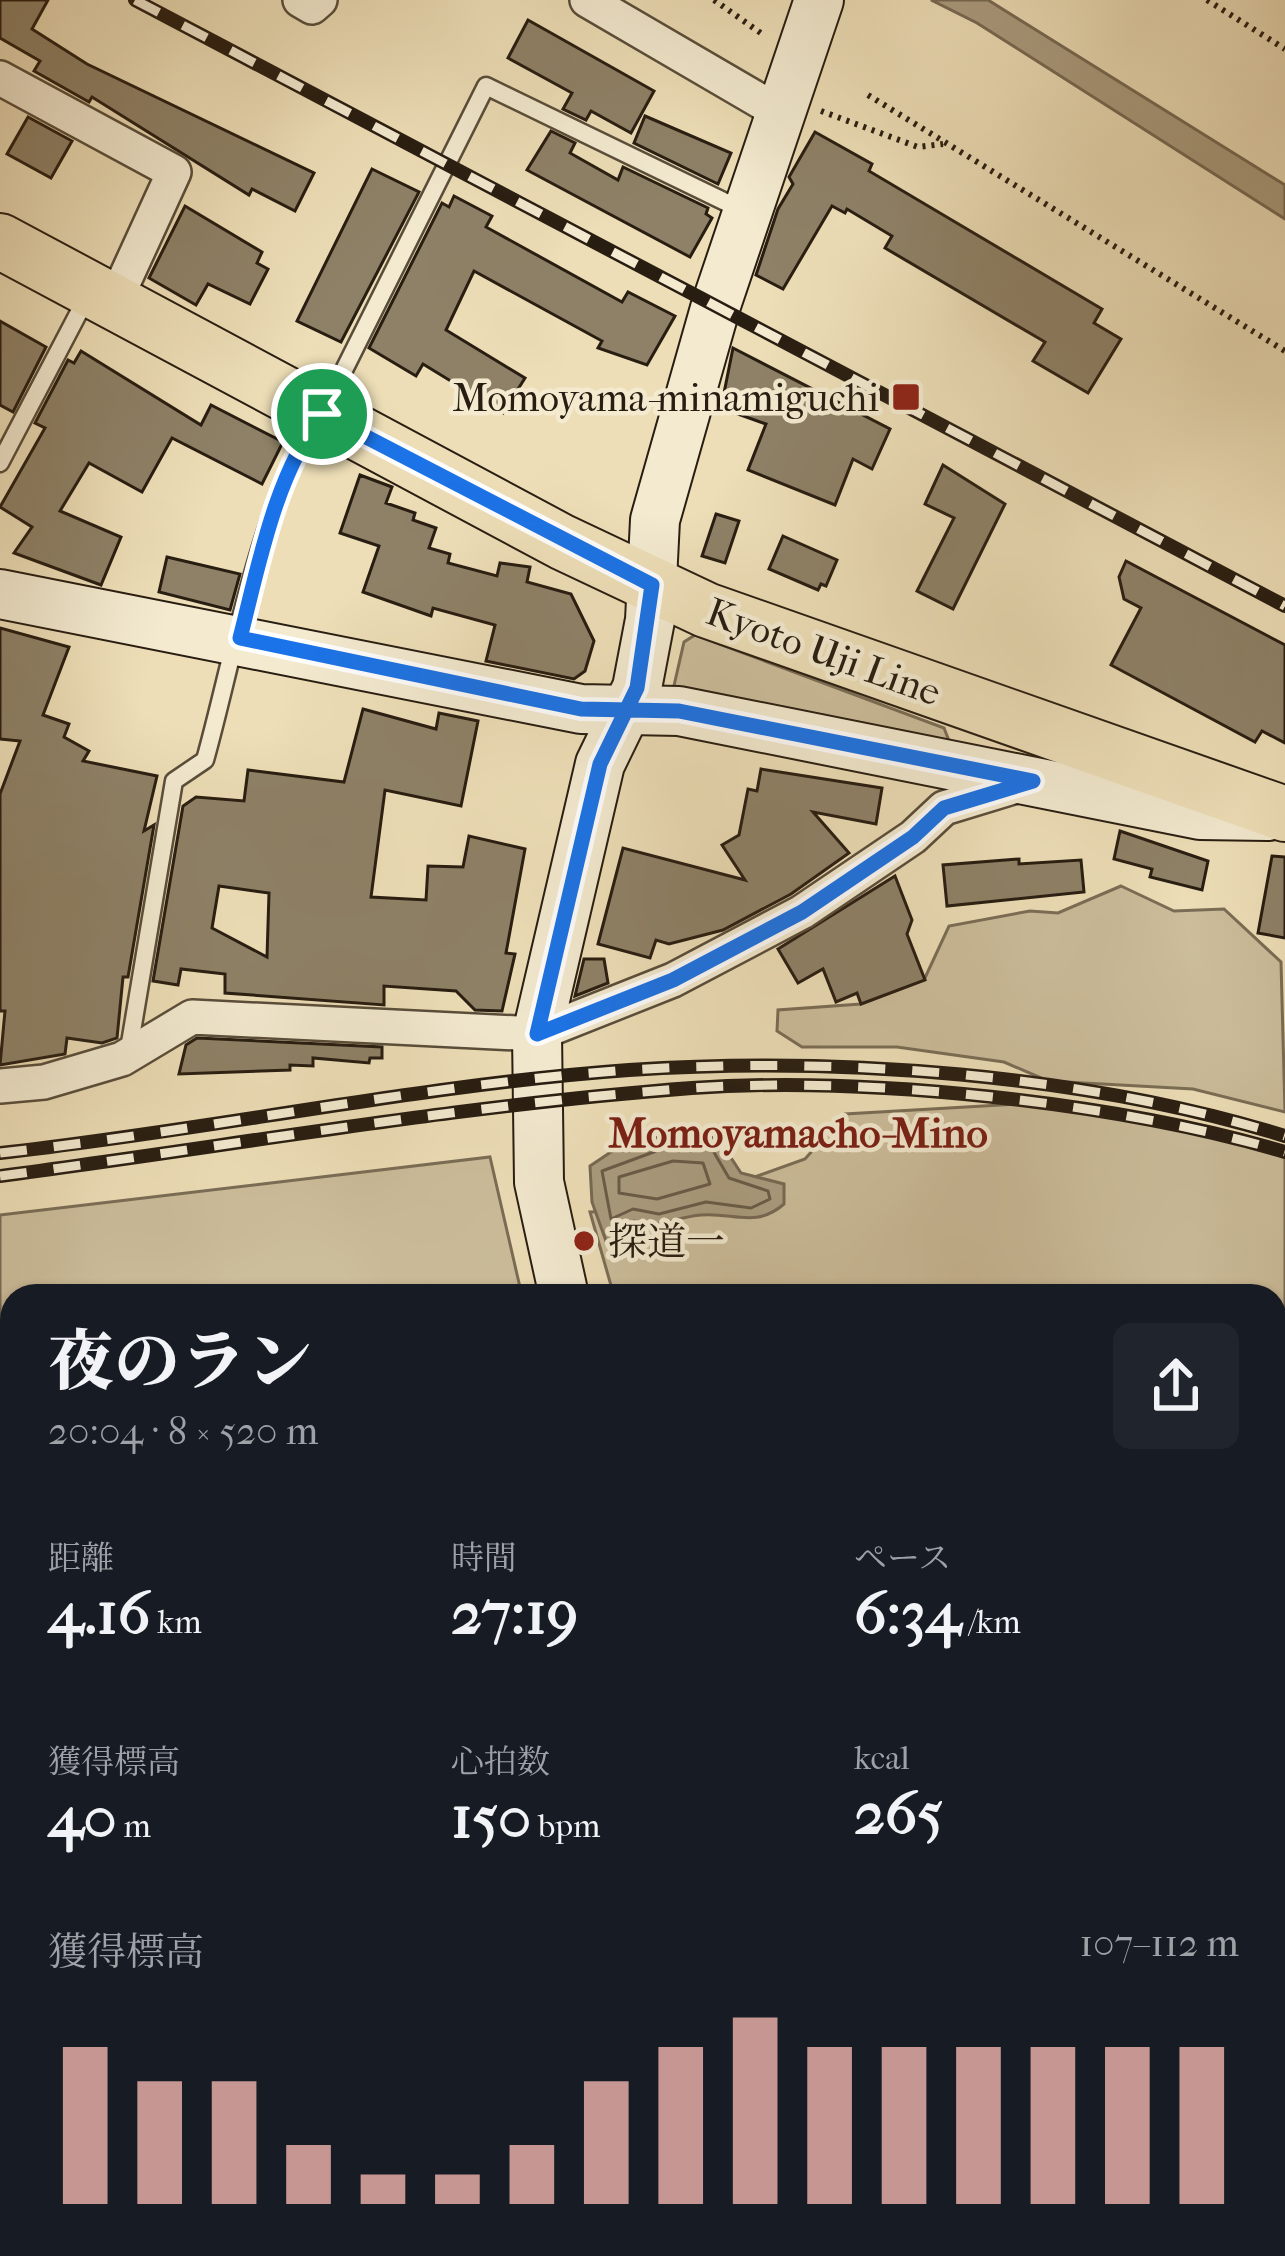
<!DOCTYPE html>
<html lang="ja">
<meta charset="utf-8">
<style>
:root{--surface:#171b24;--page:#20242c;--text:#f1f3f6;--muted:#9ea1a6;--accent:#c59692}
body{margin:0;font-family:"IM FELL French Canon","Noto Serif JP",serif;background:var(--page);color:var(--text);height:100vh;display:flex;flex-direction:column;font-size:45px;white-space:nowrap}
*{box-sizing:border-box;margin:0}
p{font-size:39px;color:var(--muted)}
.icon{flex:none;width:66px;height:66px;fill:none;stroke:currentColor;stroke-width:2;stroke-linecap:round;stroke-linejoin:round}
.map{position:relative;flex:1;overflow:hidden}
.sheet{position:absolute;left:0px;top:1284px;width:1287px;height:972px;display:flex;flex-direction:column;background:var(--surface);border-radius:36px 36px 0 0;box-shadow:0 3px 9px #0004}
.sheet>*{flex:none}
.pin{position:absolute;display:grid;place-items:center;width:102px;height:102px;color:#fff;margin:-51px;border:6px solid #fff;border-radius:50%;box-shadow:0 3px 12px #0007}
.round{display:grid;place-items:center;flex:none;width:126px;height:126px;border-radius:18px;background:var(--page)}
.summary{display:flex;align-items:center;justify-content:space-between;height:204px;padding:0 48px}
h1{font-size:66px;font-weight:800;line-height:90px}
.figures{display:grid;grid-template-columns:repeat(3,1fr);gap:18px;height:204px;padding:12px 48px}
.figures div{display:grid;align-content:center}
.figures b{font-size:60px;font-weight:800}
.figures small{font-size:33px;font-weight:400}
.figures p{font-size:33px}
.chart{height:336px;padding:24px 48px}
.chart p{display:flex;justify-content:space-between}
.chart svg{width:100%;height:216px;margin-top:12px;stroke:var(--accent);stroke-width:6}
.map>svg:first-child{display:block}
</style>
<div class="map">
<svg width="1285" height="2256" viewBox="0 0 1285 2256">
<rect width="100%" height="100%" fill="#eddeb7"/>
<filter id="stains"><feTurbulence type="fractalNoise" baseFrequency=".00167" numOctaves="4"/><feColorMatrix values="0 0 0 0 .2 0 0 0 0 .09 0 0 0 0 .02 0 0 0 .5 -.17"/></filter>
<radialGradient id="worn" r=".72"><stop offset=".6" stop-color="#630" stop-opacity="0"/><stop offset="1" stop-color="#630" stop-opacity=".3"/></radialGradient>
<!-- green -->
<g fill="#ccbd9b" stroke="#7a6d56" stroke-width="3">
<polygon points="695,635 944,728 951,746 673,690 684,642"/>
<polygon points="1121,886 1174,911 1224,909 1281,962 1285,1112 1193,1089 1048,1081 1004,1062 897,1047 802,1047 777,1031 778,1010 861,1004 924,980 949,926 1030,911 1058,913"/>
<polygon points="1018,1104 1210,1130 1285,1150 1285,2256 1105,2256 1094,2244 1275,2244 1275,1296 614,1296 590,1212 662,1210 805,1159 845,1114"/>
<polygon points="490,1157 522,1296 12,1296 12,1894 0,1902 0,1215"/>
<polygon points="12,1996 12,2244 556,2244 550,2256 0,2256 0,2006"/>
<polygon points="678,2244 776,2244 795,2256 671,2256"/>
</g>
<!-- water -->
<g fill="#aa9c7f" stroke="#766953" stroke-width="3">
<polygon points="931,0 988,0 1285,185 1285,219 977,23"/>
<path d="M669 1134 718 1138 741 1173 784 1184V1204C755 1229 733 1212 701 1215 674 1217 661 1230 634 1221L619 1242 606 1241 592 1202 590 1166 614 1150Z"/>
</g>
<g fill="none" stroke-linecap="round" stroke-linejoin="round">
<!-- shore -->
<g stroke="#695c48" stroke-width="3">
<polygon points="670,1146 712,1149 729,1178 768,1191 770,1199 751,1208 706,1202 659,1214 633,1209 611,1219 602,1171"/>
<polygon points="673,1161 703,1163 710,1184 657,1199 619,1193 619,1177"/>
</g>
</g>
<!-- building -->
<g fill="#8e8167" stroke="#281d11" stroke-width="3" fill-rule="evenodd">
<polygon points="0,0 48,0 32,29 87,64 314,173 295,211 252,189 249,195 92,97 89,102 34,71 40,61 0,38"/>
<polygon points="528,20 654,91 631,133 591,111 586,120 563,109 572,93 508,58"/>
<polygon points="645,116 731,153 718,184 634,143"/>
<polygon points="28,117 72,141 51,178 7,154"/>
<polygon points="551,131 575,143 570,153 618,180 623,167 708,208 706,214 712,218 690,257 527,170"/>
<polygon points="815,132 872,164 869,171 1102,309 1094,323 1121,339 1088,393 1033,361 1045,342 885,248 892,236 847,209 845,213 832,206 783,289 756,275 778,209 793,184 789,177"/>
<polygon points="372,169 419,192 341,342 297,321"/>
<polygon points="454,196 492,216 486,227 622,302 628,292 675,316 647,365 598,348 602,341 474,271 446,330 525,378 503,413 423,364 416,376 369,348 442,203 449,207"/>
<polygon points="185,206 262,252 257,263 268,269 250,304 208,284 196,305 149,278"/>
<polygon points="0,321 46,347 13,412 0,405"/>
<polygon points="733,348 890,429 872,469 853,459 835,505 748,470 766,424 721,408"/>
<polygon points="81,351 201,425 211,405 283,442 262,484 172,438 142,492 89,463 60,511 121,537 101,585 14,553 32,527 0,507 45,428 35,423 68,360 74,363"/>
<polygon points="943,465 1005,504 953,609 917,591 954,518 925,504"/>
<polygon points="360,475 392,487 386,503 415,513 413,520 436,528 429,548 450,554 448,563 497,576 500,563 530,567 527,582 571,594 594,641 585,671 574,679 486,661 495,625 433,608 431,616 363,592 379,546 340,533"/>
<polygon points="716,514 739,521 725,563 702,556"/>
<polygon points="783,536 837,560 826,586 821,584 818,590 769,569"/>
<polygon points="167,557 240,574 230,610 159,592"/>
<polygon points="1126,561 1285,645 1285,743 1262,731 1255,742 1111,665 1141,608 1124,599 1119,577"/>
<polygon points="0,628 69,647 43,715 69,724 64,737 89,751 83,761 157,776 144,831 154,825 128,977 123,977 117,1038 102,1043 67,1038 65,1054 0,1065 5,1011 0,1011 0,794 20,741 0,739"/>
<path d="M363 709 436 729 439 713 478 721 461 806 385 790 371 897 426 900 428 866 463 867 469 836 525 849 506 953 515 954 502 1011 475 1010 456 991 384 986V1005L225 993V974L181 969 178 985 153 981 183 806 196 797 244 801 248 770 344 782ZM219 886 269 893 267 957 212 928Z"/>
<polygon points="761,769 882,788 876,824 813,812 849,853 791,894 723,930 669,944 656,940 650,958 598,944 623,848 745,880 722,845 739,835 748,789 757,791"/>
<polygon points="1120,831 1208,861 1202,890 1150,877 1152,869 1114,859"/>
<polygon points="1272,856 1285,857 1285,938 1258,933"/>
<polygon points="1019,859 1019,864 1081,860 1084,892 947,906 943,865"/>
<polygon points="895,876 912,920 907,934 925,980 861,1004 857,993 836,1002 823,969 798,983 778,949"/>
<polygon points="584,959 604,959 608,983 575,996"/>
<polygon points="197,1038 382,1047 382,1058 370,1058 369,1063 313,1058 313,1066 290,1065 290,1070 179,1074 186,1045"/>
</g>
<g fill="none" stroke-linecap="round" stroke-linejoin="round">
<defs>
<g id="lane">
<polyline points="0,463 88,295"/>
<path d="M128 1055 174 781 205 760C233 661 261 494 322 414L486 86 744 211"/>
<polyline points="0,1946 12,1937"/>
<polyline points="882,2244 902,2256"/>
<polyline points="619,2256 626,2244"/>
</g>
<g id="street">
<polyline points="300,0 312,7 320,0"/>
<polyline points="587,0 784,115"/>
<polyline points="0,78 174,172 114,303"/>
<polyline points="0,1086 44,1082 122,1059 192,1017 537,1034 673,980 802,912 913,837 944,808 1026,783"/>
</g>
<g id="secondary">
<polyline points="0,594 581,709 679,711 1200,815 1268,816"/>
<polyline points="564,1296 539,1182 537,1034 600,764 637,688 650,620 655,520 716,305 819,0"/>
<polyline points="1063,2244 1073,2256"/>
</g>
<polyline id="primary" points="0,241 562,542 706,610 1285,814"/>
</defs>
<!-- lane casing -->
<use href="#lane" stroke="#594d3a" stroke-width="21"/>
<!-- street casing -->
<use href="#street" stroke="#594d3a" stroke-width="38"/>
<!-- secondary casing -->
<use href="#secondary" stroke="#281d11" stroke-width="52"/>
<!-- primary casing -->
<use href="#primary" stroke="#281d11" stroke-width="58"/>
<!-- path -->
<g stroke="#281d11" stroke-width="6" stroke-dasharray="3 6" stroke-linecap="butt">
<polyline points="714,0 765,36"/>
<polyline points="1207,0 1285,49"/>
<polyline points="868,95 1285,351"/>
<polyline points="821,111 918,147 943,144"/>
</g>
<!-- lane -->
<use href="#lane" stroke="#f3ead0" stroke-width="16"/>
<!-- street -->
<use href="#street" stroke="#f3ead0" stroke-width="33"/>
<!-- secondary -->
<use href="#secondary" stroke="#f3ead0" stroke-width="48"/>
<!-- primary -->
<use href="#primary" stroke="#eddeb7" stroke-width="54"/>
<defs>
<g id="rail">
<polyline points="135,0 1285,606"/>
<path d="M0 1153C210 1130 419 1085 629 1070 838 1056 1085 1074 1285 1136"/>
<path d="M0 1176C230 1146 461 1105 692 1088 868 1076 1116 1102 1285 1152"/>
</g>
</defs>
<!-- rail casing -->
<use href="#rail" stroke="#281d11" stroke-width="14"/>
<!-- rail -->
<use href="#rail" stroke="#f3ead0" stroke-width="9" stroke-dasharray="27" stroke-linecap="butt"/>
</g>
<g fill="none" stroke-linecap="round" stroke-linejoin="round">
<defs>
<path id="route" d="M322 414 652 585 637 688 600 764 537 1034 673 980 802 912 913 837 944 808 1033 781 679 711 581 709 240 638C259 564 275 476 322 414"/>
</defs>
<!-- route casing -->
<use href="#route" stroke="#fff" stroke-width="24"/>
<!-- route -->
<use href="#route" stroke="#1a73e8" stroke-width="15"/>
</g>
<!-- markers -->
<g fill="#8f2418" stroke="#f3ead0" stroke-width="4.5">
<rect x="891" y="382" width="30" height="30" rx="6"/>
<circle cx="584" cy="1241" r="12"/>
</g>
<g text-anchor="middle" stroke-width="9" stroke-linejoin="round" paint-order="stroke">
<!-- poi labels -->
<g font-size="39" fill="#281d11" stroke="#f3ead0" text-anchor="end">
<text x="879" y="411">Momoyama-minamiguchi</text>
<text x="608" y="1255" text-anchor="start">探道一</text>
</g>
<!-- street labels -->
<g font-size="39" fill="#281d11" stroke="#f3ead0">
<text transform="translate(824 651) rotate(20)" y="14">Kyoto Uji Line</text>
</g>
<!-- neighbourhood labels -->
<g font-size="42" font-weight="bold" fill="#7a1f14" stroke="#f3ead0">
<text x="798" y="1147">Momoyamacho-Mino</text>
</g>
</g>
<rect width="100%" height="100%" filter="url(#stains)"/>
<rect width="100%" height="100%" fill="url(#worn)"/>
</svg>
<div class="pin" style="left:322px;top:414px;background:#1e9e55"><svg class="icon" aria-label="arrive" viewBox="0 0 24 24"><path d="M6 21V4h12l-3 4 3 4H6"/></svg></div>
<section class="sheet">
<div class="summary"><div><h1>夜のラン</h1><p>20:04 · 8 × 520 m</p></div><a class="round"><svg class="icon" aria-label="share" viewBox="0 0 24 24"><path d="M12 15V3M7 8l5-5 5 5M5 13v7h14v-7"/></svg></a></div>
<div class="figures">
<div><p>距離</p><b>4.16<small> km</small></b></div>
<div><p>時間</p><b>27:19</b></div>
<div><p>ペース</p><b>6:34<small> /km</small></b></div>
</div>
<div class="figures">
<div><p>獲得標高</p><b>40<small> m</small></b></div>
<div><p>心拍数</p><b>150<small> bpm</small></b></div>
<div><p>kcal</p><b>265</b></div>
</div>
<div class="chart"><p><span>獲得標高</span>107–112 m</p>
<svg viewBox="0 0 160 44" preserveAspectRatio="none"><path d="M5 44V12M15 44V19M25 44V19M35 44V32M45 44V38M55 44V38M65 44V32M75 44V19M85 44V12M95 44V6M105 44V12M115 44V12M125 44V12M135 44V12M145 44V12M155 44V12"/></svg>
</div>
</section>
</div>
